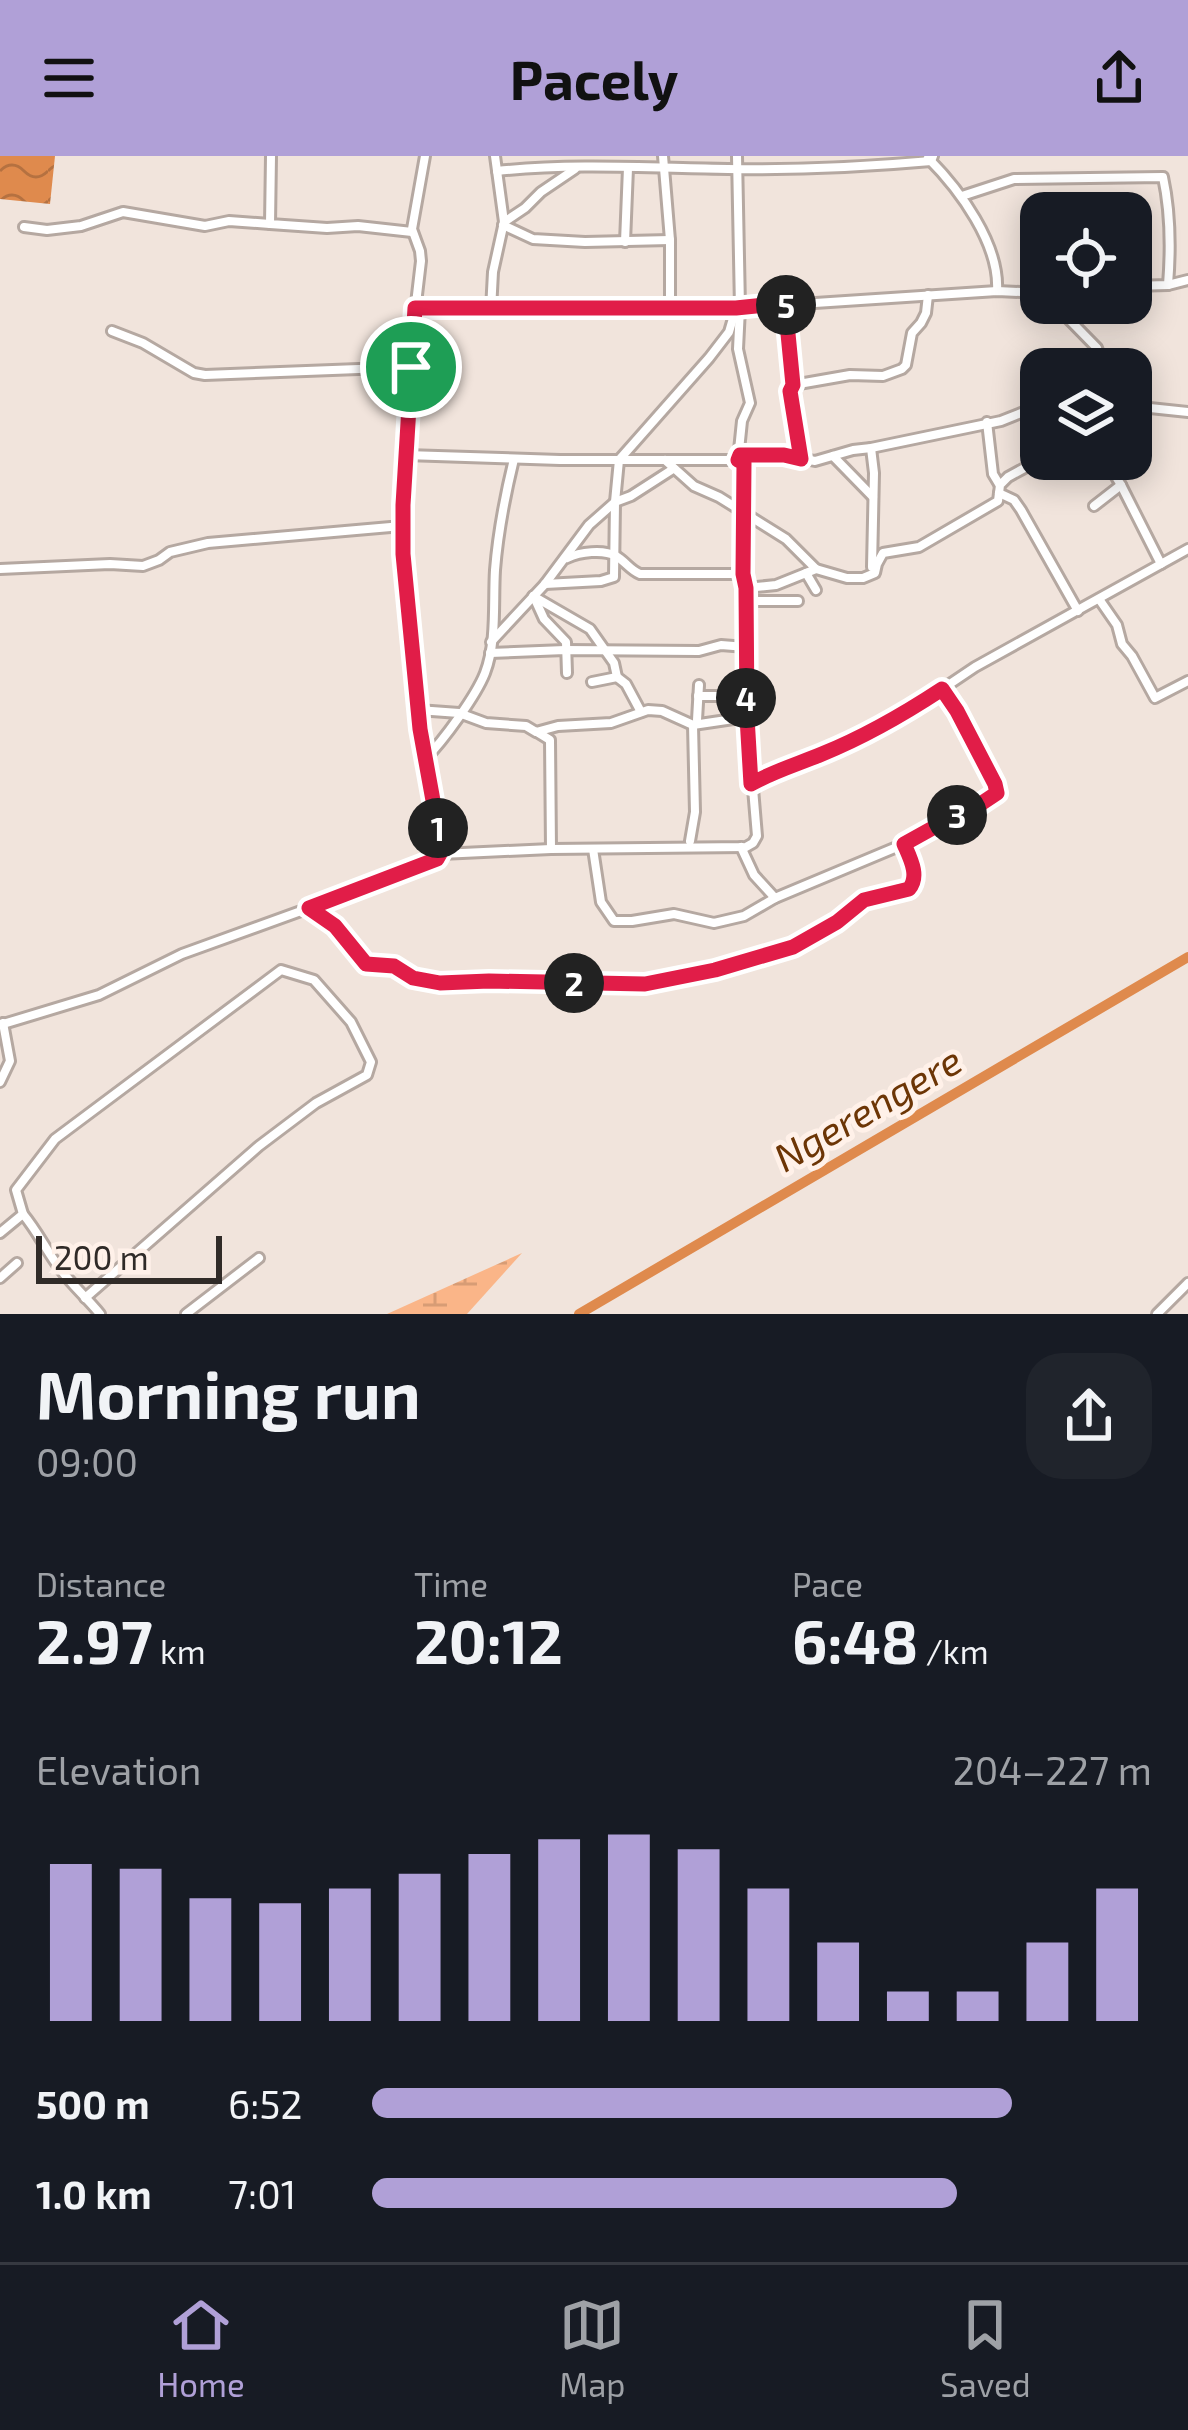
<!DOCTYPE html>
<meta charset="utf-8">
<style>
:root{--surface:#171b24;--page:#20242c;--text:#f1f3f6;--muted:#9ea1a6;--line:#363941;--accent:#b0a0d7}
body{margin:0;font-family:"Exo 2",sans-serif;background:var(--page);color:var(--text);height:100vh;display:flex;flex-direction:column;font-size:45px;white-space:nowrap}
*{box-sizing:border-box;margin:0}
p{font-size:39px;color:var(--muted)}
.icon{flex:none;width:66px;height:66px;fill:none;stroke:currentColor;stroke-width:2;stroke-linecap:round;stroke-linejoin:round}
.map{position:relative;height:1158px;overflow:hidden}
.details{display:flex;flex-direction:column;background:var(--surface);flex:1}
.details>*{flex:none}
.fabs{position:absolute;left:1020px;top:36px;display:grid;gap:24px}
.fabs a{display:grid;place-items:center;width:132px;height:132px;border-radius:24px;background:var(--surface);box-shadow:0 6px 30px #0003;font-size:60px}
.scale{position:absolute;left:36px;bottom:30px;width:186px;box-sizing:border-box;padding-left:12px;border:6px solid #302b28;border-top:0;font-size:33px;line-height:42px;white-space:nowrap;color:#302b28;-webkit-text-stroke:9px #fff1e9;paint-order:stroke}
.pin{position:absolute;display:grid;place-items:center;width:102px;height:102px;color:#fff;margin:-51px;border:6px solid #fff;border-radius:50%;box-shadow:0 3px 12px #0007}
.km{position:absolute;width:60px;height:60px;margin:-30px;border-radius:50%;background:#222;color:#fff;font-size:33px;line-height:60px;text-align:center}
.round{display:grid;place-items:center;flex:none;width:126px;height:126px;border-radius:36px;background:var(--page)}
.head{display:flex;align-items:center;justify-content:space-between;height:204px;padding:0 36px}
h1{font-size:66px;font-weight:700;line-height:90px}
.metrics{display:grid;grid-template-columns:repeat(3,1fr);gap:18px;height:204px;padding:12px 36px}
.metrics div{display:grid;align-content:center}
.metrics b{font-size:60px;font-weight:700}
.metrics small{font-size:33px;font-weight:400}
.metrics p{font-size:33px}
.chart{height:336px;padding:24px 36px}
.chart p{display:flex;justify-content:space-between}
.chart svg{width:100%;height:216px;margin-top:12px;stroke:var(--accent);stroke-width:6}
ul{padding:0 36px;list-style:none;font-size:39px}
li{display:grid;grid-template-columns:192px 144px 1fr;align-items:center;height:90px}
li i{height:30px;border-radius:15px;background:var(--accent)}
header{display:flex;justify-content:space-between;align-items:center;height:156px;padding:0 36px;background:var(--accent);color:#111;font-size:54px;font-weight:700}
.tab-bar{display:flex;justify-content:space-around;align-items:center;height:168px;border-top:3px solid var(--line);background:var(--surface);font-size:33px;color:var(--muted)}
.tab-bar a{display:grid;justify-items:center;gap:6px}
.tab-bar .selected{color:var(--accent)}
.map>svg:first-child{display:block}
</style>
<header><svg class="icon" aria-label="menu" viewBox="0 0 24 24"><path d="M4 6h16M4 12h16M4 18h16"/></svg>Pacely<svg class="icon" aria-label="share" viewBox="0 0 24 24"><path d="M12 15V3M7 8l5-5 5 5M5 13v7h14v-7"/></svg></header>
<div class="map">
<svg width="1188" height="1158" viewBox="0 0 1188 1158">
<defs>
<pattern id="wetland-marsh" width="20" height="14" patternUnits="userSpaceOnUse" patternTransform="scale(3)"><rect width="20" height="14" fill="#fab588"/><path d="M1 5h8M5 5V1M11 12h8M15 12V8" fill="none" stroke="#d79c75"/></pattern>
<pattern id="water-waves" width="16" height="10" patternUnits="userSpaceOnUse" patternTransform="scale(3)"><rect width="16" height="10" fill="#df8a4d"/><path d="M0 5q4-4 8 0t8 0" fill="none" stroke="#b57140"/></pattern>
</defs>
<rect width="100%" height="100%" fill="#f1e4dc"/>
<!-- wetland -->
<polygon fill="url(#wetland-marsh)" points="522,1097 467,1158 387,1158"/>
<!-- water -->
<polygon fill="url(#water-waves)" points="0,0 55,0 50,48 0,43"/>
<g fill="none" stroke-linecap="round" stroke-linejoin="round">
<!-- river -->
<polyline stroke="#df8a4d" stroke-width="10" points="579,1158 1188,801"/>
<defs>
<g id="street">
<polyline points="271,0 270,68 327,72 358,70 412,76"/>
<polyline points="663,0 670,84 670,152"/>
<path d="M928 2C959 33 1000 88 997 135"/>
<path d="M497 15C573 7 651 12 728 13 795 14 864 11 931 5L933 0"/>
<path d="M962 40 1014 23 1163 21C1171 58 1171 92 1168 129"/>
<polyline points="504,66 525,52 541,36 575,13"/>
<polyline points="503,69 533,83 585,86 670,84"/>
<polyline points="24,71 47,74 81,70 123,56 205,70 229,65 270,68"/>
<polyline points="625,86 628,12"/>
<polyline points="1131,130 1168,129 1188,124"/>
<polyline points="785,147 793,229 790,235 801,303"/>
<polyline points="1053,147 1097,192 1105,213"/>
<polyline points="415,152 740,152 997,135 1041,137"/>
<polyline points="491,154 493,116 504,66 495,0"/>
<polyline points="112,175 143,187 194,217 205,219 411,211"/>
<polyline points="793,229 850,219 883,220 902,213 906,209 912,177 921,167 926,157 928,139"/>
<polyline points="1131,250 1188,256"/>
<polyline points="987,266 993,318 999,328"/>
<polyline points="871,292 874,317 872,411"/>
<polyline points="406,299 560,304 738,304"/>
<polyline points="740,299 785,299 815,305 853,294 871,292 1001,265 1041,249"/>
<polyline points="833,300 873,341"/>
<polyline points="1105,303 1121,329 1161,408"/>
<polyline points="665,304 694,330 719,341 786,383 816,413 847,422 863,422 875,417 877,408 883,397 919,391 998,345 1000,329 1008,321 1041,303"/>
<polyline points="999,337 1014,344 1021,354 1078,455"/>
<polyline points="1094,350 1121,329"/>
<path d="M567 402C580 396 603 393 616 400 626 406 630 414 640 418H743"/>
<polyline points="0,413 110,408 143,410 159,404 170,396 208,387 402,370"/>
<polyline points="806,417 816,434"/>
<polyline points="545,428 601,425 614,421 615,346 619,304 709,202 729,176 736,152"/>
<polyline points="746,432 776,429 816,413"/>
<polyline points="533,440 590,473 614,507 617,521 626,528 641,556"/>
<polyline points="534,441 544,463 566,486 567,517"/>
<polyline points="1099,443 1117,469 1122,488 1132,500 1155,542 1188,525"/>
<polyline points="745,445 798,445"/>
<polyline points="491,486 545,428 589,369 615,346 631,340 673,313"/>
<polyline points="490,497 565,494 699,495 721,489 746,491"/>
<polyline points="592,526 617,521"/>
<polyline points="698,540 746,540"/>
<polyline points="418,554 459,557 486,567 526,570 536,576 558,570 611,567 648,554 662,555 693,569 747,561"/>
<polyline points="697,564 699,529"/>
<polyline points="537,576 550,584 551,693"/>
<path d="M426 602C443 585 476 540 485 517 497 486 493 447 495 414 498 376 505 340 514 303"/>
<polyline points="752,628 774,614 823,598 917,550 975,511 1188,393"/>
<polyline points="690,685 695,656 693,569"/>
<polyline points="741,691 754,719 775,742"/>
<polyline points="593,693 601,746 614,765 632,765 674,758 714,767 744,760 775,742 904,688 997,637 995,629 957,555 942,533"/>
<polyline points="441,698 551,693 746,691 753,687 757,680 747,561 744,307 738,304 742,265 750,247 738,193 740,152 737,0"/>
<path d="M310 753 335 770 366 809 394 810 413 822 440 828 489 825 645 828 715 814 793 791 837 766 864 744 909 733C920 720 910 702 904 688"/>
<path d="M0 869 99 839 182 798 392 722 441 700C443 673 429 628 424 600 417 558 414 515 409 472 398 350 406 226 421 105L420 95 412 73 425 0"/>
<polyline points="0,926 10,905 3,867"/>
<polyline points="23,1058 16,1034 55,983 281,814 314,824 351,866 371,906 367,919 316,947 259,990 85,1142"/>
<path d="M0 1077 23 1058C38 1076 47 1096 61 1114 73 1130 88 1143 100 1158"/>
<polyline points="0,1122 17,1107"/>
<polyline points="186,1158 259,1102"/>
<polyline points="1157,1158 1188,1127"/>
</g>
</defs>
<!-- street casing -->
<use href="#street" stroke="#b5a8a1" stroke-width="14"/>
<!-- street -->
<use href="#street" stroke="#fff" stroke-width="8"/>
</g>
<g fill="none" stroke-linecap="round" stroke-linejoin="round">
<defs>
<path id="route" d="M785 147 793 229 790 235 801 303 784 299H740L738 304 744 307 743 418 746 432 747 561 751 628C774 615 798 608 822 598 864 581 904 558 942 533L957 555 995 628 997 637 976 651 967 653 904 688C910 702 920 720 909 733L864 744 837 766 793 791 715 814 645 828 489 825 440 827 413 822 394 810 366 808 335 770 309 752 437 703 442 694 420 573 403 398V349L415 152H736Z"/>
</defs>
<!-- route casing -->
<use href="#route" stroke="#fff" stroke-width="24"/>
<!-- route -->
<use href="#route" stroke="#e11d48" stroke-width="15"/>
</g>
<g text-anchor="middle" stroke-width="10" stroke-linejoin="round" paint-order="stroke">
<!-- water labels -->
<g font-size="39" font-style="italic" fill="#6c3505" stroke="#fff1e9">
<text transform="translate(868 953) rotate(-30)" y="14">Ngerengere</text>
</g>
</g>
</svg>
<div class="fabs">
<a><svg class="icon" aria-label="locate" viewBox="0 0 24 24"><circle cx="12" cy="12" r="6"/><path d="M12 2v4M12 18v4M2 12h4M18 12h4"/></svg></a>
<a><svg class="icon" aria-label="layers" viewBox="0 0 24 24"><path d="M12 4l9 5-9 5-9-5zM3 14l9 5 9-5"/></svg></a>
</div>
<div class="scale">200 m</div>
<div class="pin" style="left:411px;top:211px;background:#1e9e55"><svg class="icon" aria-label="arrive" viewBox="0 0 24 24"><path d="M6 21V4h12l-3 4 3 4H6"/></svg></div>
<b class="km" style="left:438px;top:672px">1</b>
<b class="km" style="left:574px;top:827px">2</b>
<b class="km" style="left:957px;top:659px">3</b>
<b class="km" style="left:746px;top:542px">4</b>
<b class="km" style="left:786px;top:149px">5</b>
</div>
<section class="details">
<div class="head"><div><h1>Morning run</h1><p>09:00</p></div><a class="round"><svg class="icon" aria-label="share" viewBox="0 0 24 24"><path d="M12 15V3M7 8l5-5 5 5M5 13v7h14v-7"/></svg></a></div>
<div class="metrics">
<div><p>Distance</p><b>2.97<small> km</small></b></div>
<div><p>Time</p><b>20:12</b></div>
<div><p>Pace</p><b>6:48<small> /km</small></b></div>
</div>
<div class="chart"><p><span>Elevation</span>204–227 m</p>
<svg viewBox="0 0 160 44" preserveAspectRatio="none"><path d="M5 44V12M15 44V13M25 44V19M35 44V20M45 44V17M55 44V14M65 44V10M75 44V7M85 44V6M95 44V9M105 44V17M115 44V28M125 44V38M135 44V38M145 44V28M155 44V17"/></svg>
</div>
<ul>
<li><b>500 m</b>6:52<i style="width:82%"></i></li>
<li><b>1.0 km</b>7:01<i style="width:75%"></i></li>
</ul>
</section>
<nav class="tab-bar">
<a class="selected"><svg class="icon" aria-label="home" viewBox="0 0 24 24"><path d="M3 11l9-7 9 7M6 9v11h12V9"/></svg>Home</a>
<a><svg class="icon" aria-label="map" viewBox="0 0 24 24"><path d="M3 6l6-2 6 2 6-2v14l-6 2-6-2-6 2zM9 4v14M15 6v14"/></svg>Map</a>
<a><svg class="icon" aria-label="saved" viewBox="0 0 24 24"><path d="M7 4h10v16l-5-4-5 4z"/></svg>Saved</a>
</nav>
